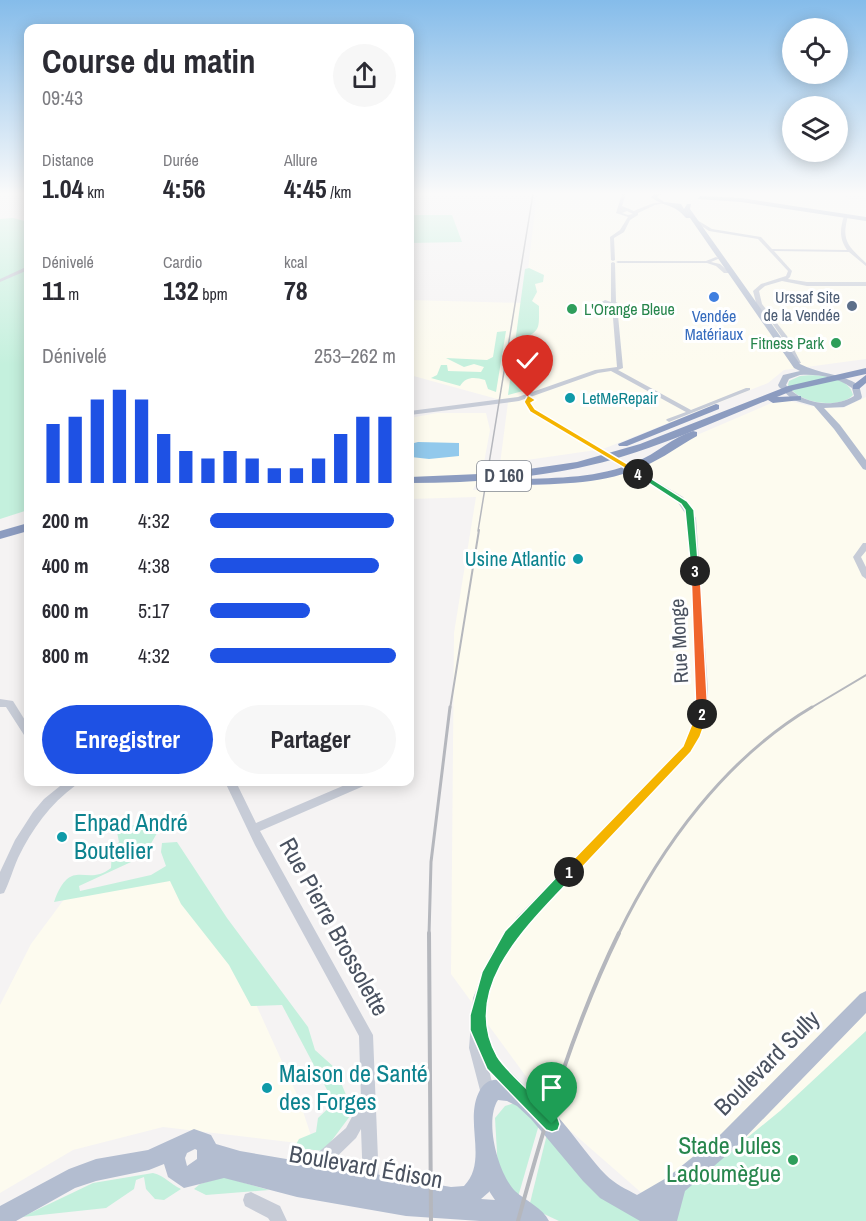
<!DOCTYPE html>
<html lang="fr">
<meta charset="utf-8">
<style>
:root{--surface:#fff;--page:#f7f7f7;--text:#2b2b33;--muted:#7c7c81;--accent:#1e51e4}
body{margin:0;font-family:"Archivo Narrow",sans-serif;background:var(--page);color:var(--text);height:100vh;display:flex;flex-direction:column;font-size:22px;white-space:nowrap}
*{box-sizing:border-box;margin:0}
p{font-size:20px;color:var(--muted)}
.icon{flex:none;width:33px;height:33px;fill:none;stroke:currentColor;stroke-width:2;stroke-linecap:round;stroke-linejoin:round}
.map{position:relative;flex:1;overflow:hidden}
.panel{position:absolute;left:24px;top:24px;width:390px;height:762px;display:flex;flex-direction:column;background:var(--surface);border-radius:12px;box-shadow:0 3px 15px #0003}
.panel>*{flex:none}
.tools{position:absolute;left:782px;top:18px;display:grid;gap:12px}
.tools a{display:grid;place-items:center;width:66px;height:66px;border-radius:50%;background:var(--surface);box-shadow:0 3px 15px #0003;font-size:30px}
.pin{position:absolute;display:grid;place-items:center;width:51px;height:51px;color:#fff;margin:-62px -26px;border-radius:50% 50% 50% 0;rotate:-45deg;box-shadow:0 0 6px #0007}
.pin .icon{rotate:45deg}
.km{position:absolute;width:30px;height:30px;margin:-15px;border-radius:50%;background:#222;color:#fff;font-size:16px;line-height:30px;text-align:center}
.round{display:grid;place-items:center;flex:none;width:63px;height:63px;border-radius:32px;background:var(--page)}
.overview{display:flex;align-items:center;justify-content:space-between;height:102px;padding:0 18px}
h1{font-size:33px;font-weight:700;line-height:45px}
.stats{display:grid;grid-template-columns:repeat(3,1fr);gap:9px;height:102px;padding:6px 18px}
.stats div{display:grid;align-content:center}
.stats b{font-size:26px;font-weight:700}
.stats small{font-size:16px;font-weight:400}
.stats p{font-size:16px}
.chart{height:168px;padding:12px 18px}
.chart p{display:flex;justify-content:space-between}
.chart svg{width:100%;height:108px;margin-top:6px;stroke:var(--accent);stroke-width:6}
.button{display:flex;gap:12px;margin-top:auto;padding:12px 18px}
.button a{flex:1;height:69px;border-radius:36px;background:var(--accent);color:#fff;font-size:24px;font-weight:700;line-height:69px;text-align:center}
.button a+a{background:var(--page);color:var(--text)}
ul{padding:0 18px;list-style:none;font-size:20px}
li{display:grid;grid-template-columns:96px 72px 1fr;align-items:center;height:45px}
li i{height:15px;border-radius:8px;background:var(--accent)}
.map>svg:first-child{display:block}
</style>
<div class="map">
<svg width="866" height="1221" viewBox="0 0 866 1221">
<rect width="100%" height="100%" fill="#f5f3f3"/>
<!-- commercial -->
<g fill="#fdfbef">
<polygon points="537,194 846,194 845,198 866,201 866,359 784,370 768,383 603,449 500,464 508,402 410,375 410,300 524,303"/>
<polygon points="866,397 866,1031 780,1111 660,1209 558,1120 451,974 454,633 476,497 410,499 410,418 437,413 486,413 490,430 483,468 473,490 590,481 624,474 641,467 697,435 776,401 785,400 810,406 843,408"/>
<polygon points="181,873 254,1000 299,1099 314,1145 163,1127 73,1150 0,1193 0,1005 31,944 65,898"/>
</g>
<!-- green -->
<g fill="#c4f0dd">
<polygon points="410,203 414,203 410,215 452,215 462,242 410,243"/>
<polygon points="13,218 28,222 28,510 0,519 0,219"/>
<path d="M529 268 544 275 543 282 535 284 537 292 532 301 539 306C539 330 541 331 518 341L517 347 525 352H535L538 358 523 391 508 395 525 269Z"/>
<path d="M506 331 496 392 488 389 485 380C475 377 466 376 460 386L431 378 437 375 441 365H447L448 371 481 372 484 367 474 364 464 367 446 358 487 360 493 357 497 332Z"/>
<path d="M800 376C816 374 848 375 853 395 839 410 797 403 788 385L789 381Z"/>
<path d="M146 824 157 833 144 856 79 886 80 891 151 875 166 866 161 852 162 843 177 842 227 918 308 1027 315 1050 335 1068 353 1112 324 1151 294 1148 299 1139 316 1132 318 1118 334 1103 282 1005 251 1006 229 965 181 904 170 881 54 902C71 855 86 888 111 868L112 848 119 842 117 832 125 826Z"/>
<polygon points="866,1031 866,1221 665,1221 660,1209 780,1111"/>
<polygon points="515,1103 540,1121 518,1197 498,1170 495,1118 505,1106"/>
<polygon points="549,1126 645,1221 559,1221 529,1207"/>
<path d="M153 1173C165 1176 170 1184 181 1189L164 1200 155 1199 146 1189 144 1177 136 1180 134 1189 106 1208 22 1217 93 1183Z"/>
<polygon points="224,1177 269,1190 206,1195 194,1189 200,1184"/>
</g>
<!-- water -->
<polygon fill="#92c9ec" points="418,442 459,443 459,456 429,459 411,457 414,443"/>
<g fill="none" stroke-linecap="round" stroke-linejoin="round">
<!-- minor -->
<g fill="#c7ccd7" fill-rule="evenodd">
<path d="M622 194H626L622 206 634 211C644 207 655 201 665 203L655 205 638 213V215L630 220 624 232 614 238 615 260 613 261 611 260 610 237 620 230 628 217 616 213ZM627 211 633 214 628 215 622 213Z"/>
<path d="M846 215 848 216C841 241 848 246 866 263V266L849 252 774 251 792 271 790 277 788 279 807 282H866V286H807L782 281 765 286 759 291 762 304 787 336 801 363 796 364 781 336 765 313 762 316 759 314 753 291 761 284 786 276 788 271 758 239 709 231 694 221 697 220 712 229 761 237 772 249 847 250C839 238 840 229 844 216Z"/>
<polygon points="716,257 718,258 718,259 711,262 720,264 728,271 728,273 724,273 716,266 707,263 618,263 616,262 618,261 706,261"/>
<polygon points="613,262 615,263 616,302 619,304 617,305 623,368 618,370 691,410 746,388 750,388 750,390 669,422 666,420 667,419 686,412 611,371 598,373 519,401 410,415 410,411 518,397 595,370 617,367 612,306 605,307 600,303 605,300 611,302 611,263"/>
<polygon points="26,267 28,267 28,270 0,282 0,279"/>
<polygon points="527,400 529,401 534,409 683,497 696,518 708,690 707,716 691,752 527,925 501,962 487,998 485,1030 497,1058 524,1085 526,1090 524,1095 519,1097 514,1095 489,1070 495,1094 493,1099 488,1101 483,1099 481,1094 469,1048 473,998 491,954 517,917 683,747 697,716 698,690 688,518 677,501 530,411 524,402"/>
<polygon points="863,543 866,543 866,551 861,557 866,567 866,579 862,576 853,557"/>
<polygon points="0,699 13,701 28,725 28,736 24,735 6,707 0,707"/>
<path d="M65 782H78L76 785C50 804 32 829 18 858 13 869 10 881 4 893L0 894V872L15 840 33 812 44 799Z"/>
<polygon points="225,782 236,782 256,823 352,782 368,782 366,785 260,831 373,1035 379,1184 377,1190 371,1192 365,1190 363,1184 361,1129 356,1138 316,1177 310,1179 304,1177 302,1171 304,1165 346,1128 361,1100 359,1036 255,845"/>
<polygon points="251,1192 280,1206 287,1221 270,1221 268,1218 245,1206 243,1200 245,1194"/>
</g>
<!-- major -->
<g fill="#b3bdd0" fill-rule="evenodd">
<path d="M654 194H661L657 197 664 202 681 204 684 209 687 204H691L690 209 800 364C819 374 840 373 859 385L862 397 861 399 844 407 824 408 840 425 866 460V470L863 469 834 429 814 406 793 400 779 387 778 385 783 375 800 371 794 368 690 218H686C674 203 665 208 651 197ZM800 375C819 374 836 377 852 388L854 396C833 409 801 404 786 385L789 379Z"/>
<polygon points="700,196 741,198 866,217 866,221 741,202 698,199"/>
<path d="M866 991V1013L735 1148 685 1191 677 1221H640L600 1198 583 1181 531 1119 517 1106 507 1101 498 1100C484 1121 498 1173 515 1191 526 1201 543 1208 549 1221H480L406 1216 297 1197 224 1178 184 1188 168 1177 164 1164 149 1170 96 1181 75 1188 16 1221H0V1206L69 1169 96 1159 148 1150 194 1129 211 1135 216 1144 240 1151 451 1187 464 1186C489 1160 463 1121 480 1090 486 1080 493 1079 503 1080 547 1087 577 1146 606 1175 615 1184 626 1189 637 1195L668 1177 721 1134 860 994ZM195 1149 197 1150V1159L187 1166 185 1158 187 1153ZM489 1191 495 1200 481 1199 489 1192Z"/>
</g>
<!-- highway -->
<g fill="#8c9cc0" fill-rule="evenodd">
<path d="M866 368V374L794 390 777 397 801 396V400L773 403 768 400C706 425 644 455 578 468 523 479 466 483 410 483V477L502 473 577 462 640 444 788 386Z"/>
<polygon points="866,375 866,383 859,389 853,389 853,385"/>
<polygon points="716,404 719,405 719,409 627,446 619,446 618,444"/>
<path d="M693 431 697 432V436C679 446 663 458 645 466 605 484 561 484 518 485L512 482 518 479C558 478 599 478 636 462 656 454 673 437 693 431Z"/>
<polygon points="28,523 28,531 0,539 0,531"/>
</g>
<!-- rail-far3 -->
<polyline stroke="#b5b7bd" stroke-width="1.5" points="478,531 533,194"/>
<!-- rail-far2 -->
<g stroke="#b5b7bd" stroke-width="2">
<polyline points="450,709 479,530"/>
<polyline points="809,709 866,675"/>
</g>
<!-- rail-far1 -->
<g stroke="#b5b7bd" stroke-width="3">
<polyline points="429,935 431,862 450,707"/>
<path d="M618 935C661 846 726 758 812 707"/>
</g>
<!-- rail -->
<g stroke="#b5b7bd" stroke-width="4">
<polyline points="429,933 431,1221"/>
<path d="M518 1221C545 1122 574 1025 619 933"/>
</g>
</g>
<!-- sky -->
<linearGradient id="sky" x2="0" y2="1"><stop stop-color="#85bcea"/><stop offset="0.53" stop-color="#fafafa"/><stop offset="1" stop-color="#fafafa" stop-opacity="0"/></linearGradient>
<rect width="866" height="365" fill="url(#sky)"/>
<!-- split-1 -->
<path fill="#22a559" stroke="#fff" stroke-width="1.5" d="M569 866 574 868V876C531 922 459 987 497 1056 507 1073 542 1102 558 1118L560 1124 558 1130 552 1132 546 1130 487 1069 470 1030V1015L482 972 505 931 565 868Z"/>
<!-- split-2 -->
<polygon fill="#f5b400" stroke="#fff" stroke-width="1.5" points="702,709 708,714 700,737 691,752 574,876 565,876 565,868 683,746 696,714"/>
<!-- split-3 -->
<polygon fill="#f0652b" stroke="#fff" stroke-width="1.5" points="695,568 700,571 708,714 702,718 696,714 691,571"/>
<!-- split-4 -->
<polygon fill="#22a559" stroke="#fff" stroke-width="1.5" points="636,472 641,472 687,501 694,510 699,573 691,571 685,510 681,504 636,475"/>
<!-- split-5 -->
<polygon fill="#f5b400" stroke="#fff" stroke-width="1.5" points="528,395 536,400 531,403 535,409 641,472 641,475 636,475 530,412 524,402"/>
<!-- markers -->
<circle fill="#3f7fe0" stroke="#fff" stroke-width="2" cx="714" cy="297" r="6"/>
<circle fill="#5c6f8a" stroke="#fff" stroke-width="2" cx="852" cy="306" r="6"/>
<g fill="#2e9e5b" stroke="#fff" stroke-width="2">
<circle cx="572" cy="309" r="6"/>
<circle cx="836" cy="343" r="6"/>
<circle cx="793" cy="1160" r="6"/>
</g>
<g fill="#0f9aa8" stroke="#fff" stroke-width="2">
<circle cx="570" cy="398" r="6"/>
<circle cx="578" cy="559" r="6"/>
<circle cx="62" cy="837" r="6"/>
<circle cx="267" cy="1088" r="6"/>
</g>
<g text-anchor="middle" stroke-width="6" stroke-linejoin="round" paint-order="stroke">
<!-- far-service labels -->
<g font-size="16" fill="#4e5e75" stroke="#fff" text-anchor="end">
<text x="840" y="303">Urssaf Site<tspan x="840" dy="18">de la Vendée</tspan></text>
</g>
<!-- far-leisure labels -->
<g font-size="16" fill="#27864d" stroke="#fff" text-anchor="start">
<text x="584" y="315">L'Orange Bleue</text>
<text x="824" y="349" text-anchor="end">Fitness Park</text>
</g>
<!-- far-shop labels -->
<g font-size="16" fill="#366cbe" stroke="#fff">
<text x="714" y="322">Vendée<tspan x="714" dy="18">Matériaux</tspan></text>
</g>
<!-- far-culture labels -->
<g font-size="16" fill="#0d838f" stroke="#fff" text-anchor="start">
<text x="582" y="404">LetMeRepair</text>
</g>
<!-- shield labels -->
<rect fill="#fff" stroke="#808690" stroke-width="1.5" x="477" y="461" width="54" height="30" rx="4.5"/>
<g font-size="18" font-weight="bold" fill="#4a5260">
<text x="504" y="482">D 160</text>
</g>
<!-- culture labels -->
<g font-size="20" fill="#0d838f" stroke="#fff" text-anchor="end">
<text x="566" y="566">Usine Atlantic</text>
</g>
<!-- street labels -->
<g font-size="20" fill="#4a5260" stroke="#fff">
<text transform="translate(679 641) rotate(-93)" y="7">Rue Monge</text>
</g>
<!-- near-culture labels -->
<g font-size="24" fill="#0d838f" stroke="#fff" text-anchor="start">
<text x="74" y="831">Ehpad André<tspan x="74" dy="28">Boutelier</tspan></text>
<text x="279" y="1082">Maison de Santé<tspan x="279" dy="28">des Forges</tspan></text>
</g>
<!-- near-street labels -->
<g font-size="24" fill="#4a5260" stroke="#fff">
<text transform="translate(334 927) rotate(61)" y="8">Rue Pierre Brossolette</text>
<text transform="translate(767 1063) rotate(-45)" y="8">Boulevard Sully</text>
<text transform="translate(366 1167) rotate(10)" y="8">Boulevard Édison</text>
</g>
<!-- near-leisure labels -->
<g font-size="24" fill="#27864d" stroke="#fff" text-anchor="end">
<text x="781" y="1154">Stade Jules<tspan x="781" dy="28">Ladoumègue</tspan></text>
</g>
</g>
</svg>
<div class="tools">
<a><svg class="icon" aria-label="locate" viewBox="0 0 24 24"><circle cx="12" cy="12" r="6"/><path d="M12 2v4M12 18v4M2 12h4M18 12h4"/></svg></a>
<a><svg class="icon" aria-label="layers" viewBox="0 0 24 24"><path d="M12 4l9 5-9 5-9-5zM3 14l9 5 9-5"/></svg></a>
</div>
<div class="pin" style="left:552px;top:1124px;background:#1e9e55"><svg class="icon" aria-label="arrive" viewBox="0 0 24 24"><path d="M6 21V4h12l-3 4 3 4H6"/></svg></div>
<div class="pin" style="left:528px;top:397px;background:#d93025"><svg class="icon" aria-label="check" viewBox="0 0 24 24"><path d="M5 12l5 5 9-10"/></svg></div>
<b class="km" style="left:569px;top:872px">1</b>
<b class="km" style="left:702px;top:714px">2</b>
<b class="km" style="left:695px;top:571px">3</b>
<b class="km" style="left:638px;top:474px">4</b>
<section class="panel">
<div class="overview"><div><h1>Course du matin</h1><p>09:43</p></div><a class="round"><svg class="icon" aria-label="share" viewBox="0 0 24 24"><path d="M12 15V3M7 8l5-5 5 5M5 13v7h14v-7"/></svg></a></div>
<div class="stats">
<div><p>Distance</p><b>1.04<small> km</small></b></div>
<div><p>Durée</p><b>4:56</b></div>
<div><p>Allure</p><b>4:45<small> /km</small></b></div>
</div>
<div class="stats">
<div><p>Dénivelé</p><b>11<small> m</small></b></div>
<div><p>Cardio</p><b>132<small> bpm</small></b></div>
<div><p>kcal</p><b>78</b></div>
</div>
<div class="chart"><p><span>Dénivelé</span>253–262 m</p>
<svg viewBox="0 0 160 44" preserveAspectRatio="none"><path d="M5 44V20M15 44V17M25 44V10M35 44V6M45 44V10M55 44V24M65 44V31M75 44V34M85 44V31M95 44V34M105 44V38M115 44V38M125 44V34M135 44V24M145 44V17M155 44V17"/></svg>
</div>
<ul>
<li><b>200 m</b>4:32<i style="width:99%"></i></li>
<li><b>400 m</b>4:38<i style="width:91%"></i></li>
<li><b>600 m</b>5:17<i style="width:54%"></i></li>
<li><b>800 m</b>4:32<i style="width:100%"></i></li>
</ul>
<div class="button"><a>Enregistrer</a><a>Partager</a></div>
</section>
</div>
